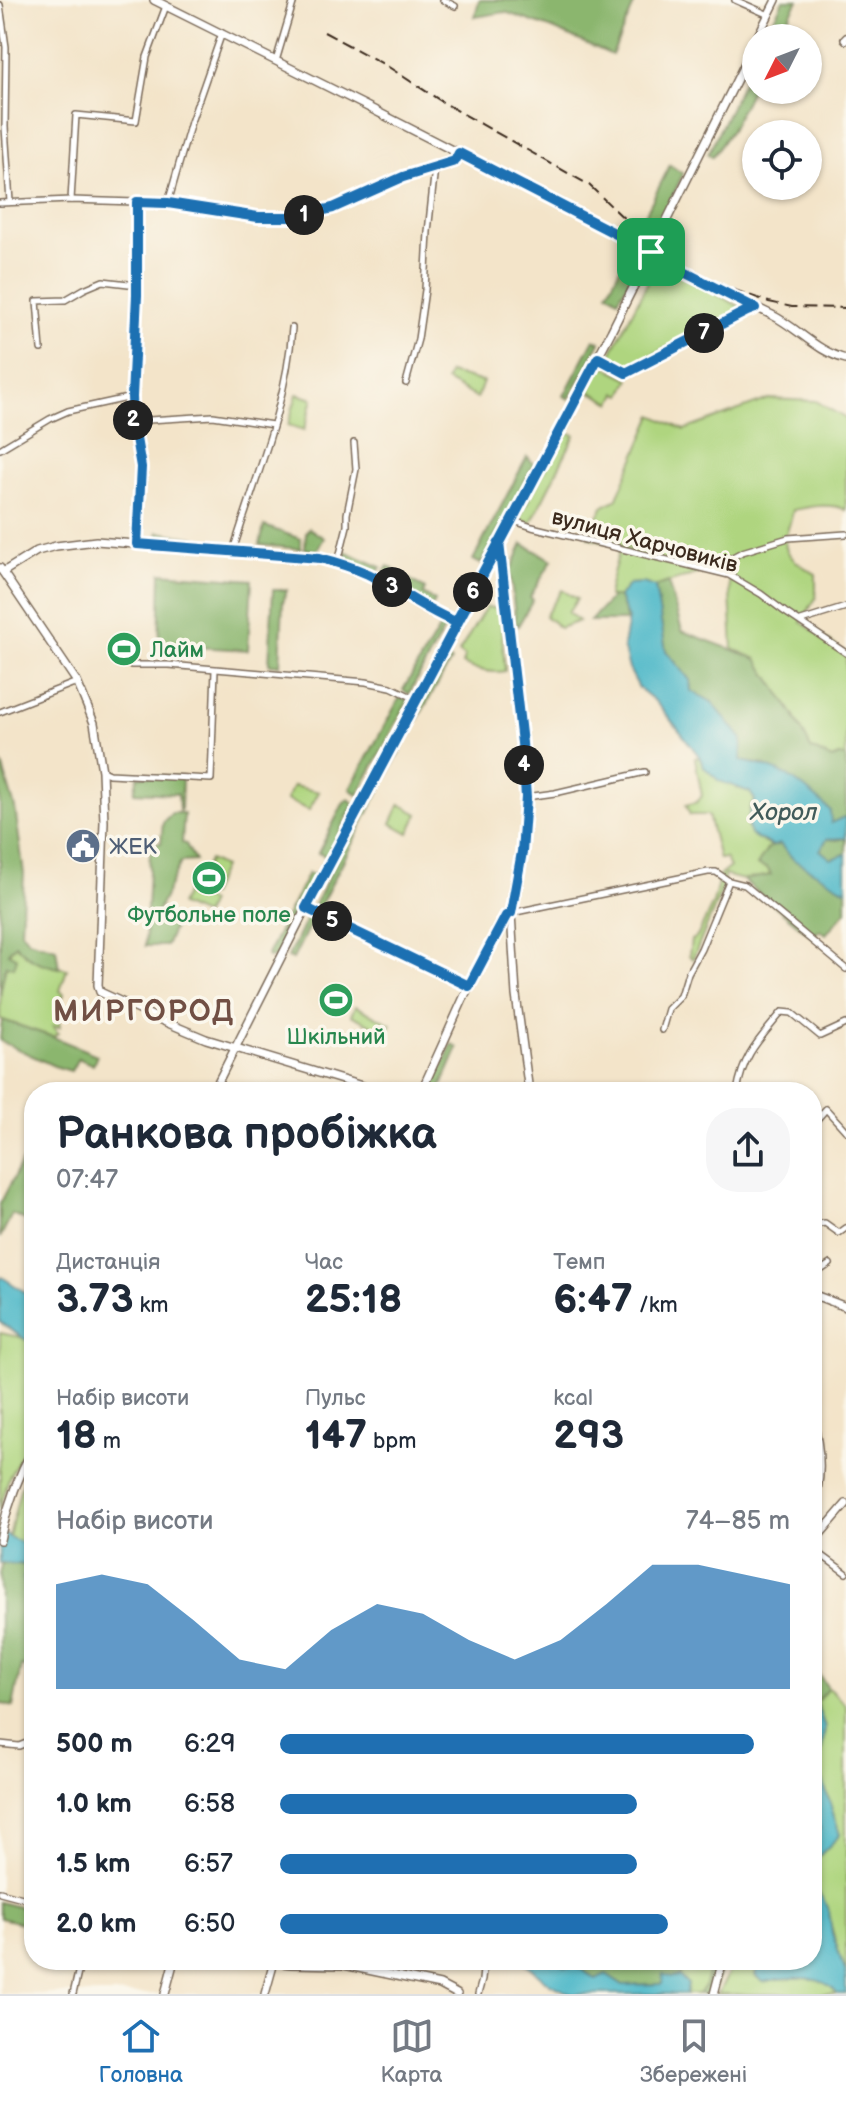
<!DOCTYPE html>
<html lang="uk">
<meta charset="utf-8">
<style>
:root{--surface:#fff;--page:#f6f6f7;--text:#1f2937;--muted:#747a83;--line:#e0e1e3;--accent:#1f6fb2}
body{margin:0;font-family:"Balsamiq Sans",sans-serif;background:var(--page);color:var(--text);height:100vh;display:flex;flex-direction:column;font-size:30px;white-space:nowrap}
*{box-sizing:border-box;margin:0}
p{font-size:26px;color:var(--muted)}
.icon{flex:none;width:44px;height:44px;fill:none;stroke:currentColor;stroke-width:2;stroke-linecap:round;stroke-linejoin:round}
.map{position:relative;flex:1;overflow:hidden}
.drawer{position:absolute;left:24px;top:1082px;width:798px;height:888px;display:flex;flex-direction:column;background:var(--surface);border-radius:32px;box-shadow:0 2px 6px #0004}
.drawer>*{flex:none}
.needle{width:52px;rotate:228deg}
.tools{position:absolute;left:742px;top:24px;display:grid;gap:16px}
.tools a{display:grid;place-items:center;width:80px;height:80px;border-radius:50%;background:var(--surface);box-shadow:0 2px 6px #0004;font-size:40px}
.pin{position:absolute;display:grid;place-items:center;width:68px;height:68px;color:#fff;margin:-34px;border-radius:16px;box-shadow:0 4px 12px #0006}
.km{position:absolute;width:40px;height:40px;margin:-20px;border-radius:50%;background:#222;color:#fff;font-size:22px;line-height:40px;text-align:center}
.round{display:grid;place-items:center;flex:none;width:84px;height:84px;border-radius:32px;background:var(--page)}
.overview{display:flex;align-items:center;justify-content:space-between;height:136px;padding:0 32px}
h1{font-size:44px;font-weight:700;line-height:60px}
.metrics{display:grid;grid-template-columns:repeat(3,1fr);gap:12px;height:136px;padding:8px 32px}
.metrics div{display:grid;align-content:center}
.metrics b{font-size:40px;font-weight:700}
.metrics small{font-size:22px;font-weight:400}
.metrics p{font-size:22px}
.chart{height:224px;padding:16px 32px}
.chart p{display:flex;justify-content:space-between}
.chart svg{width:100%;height:144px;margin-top:8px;fill:var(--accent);opacity:.7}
ul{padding:0 32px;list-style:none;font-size:26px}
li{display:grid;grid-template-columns:128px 96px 1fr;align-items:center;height:60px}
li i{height:20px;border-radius:10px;background:var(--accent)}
.menu{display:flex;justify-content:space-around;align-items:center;height:112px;border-top:2px solid var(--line);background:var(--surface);font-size:22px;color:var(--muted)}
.menu a{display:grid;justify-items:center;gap:4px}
.menu .selected{color:var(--accent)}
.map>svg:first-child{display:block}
</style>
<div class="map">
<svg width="846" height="1994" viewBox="0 0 846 1994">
<rect width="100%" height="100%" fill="#fbf7ec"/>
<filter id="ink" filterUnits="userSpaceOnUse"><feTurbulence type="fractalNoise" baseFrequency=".0125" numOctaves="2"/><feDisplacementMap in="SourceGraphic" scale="16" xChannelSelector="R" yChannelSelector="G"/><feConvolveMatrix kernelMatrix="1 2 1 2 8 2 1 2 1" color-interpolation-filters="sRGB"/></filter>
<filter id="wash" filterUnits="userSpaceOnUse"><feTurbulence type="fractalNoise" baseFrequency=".006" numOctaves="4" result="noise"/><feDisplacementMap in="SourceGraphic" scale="32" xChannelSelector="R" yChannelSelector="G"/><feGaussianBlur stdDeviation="1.8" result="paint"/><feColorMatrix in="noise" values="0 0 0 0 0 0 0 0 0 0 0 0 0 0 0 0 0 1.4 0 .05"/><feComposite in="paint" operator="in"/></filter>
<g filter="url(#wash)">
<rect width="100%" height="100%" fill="#f3e4c9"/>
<!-- green -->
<g fill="#afd57f" stroke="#75804e" stroke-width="2">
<polygon points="656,266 662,266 745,309 622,370 607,361"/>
<polygon points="600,364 630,379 622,395 617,393 612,403 589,391 593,383 591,381"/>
<polygon points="449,373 483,382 477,398 446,381"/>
<polygon points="297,394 313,399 304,430 288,425"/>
<path d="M769 399 816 401 846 419V510C831 502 809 507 793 510 792 520 785 533 785 542 786 559 804 567 816 574V598L801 622 846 653V757L839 756 832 759 811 749 794 715 757 659 733 649 729 575 709 570 655 587 643 583 629 584 619 597H608C610 580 616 564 620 548L634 550 588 537 603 506 616 500 653 415 684 430Z"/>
<polygon points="565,431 575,435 531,523 518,520"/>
<polygon points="562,590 577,599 568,613 579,621 560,628 545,616"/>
<path d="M486 607 500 609 505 671C490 674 476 670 462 664L465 657 459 652Z"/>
<path d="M699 757C708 776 730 786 750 792L755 800 750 807 747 827 764 843 773 846 768 849 758 865 768 869 771 875 743 880 724 875V885L693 959 689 956 691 940 697 937 713 903 720 875 730 867 725 858 719 859 708 815H690L686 805 697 802 702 796 695 758Z"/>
<polygon points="293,786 319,792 309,810 286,800"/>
<polygon points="400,804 418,814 409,833 391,823"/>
<polygon points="209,860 223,867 210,895 196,889"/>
<polygon points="186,891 210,902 204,915 180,905"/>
<path d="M15 944C32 963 43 964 67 969L60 991 64 994 60 1003V1008L57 1009 60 1027 53 1026 58 1033 53 1037 0 1019C0 995 0 964 15 944Z"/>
<polygon points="355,1006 391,1024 387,1033 351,1015"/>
<polygon points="0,1333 34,1340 34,1414 27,1427 27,1446 9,1477 0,1510"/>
<polygon points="34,1460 34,1545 30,1546 9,1537 20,1490"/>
<polygon points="828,1688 846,1705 846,1973 839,1954 825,1904 814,1886 812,1863 840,1835 819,1769 825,1727 816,1702"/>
<path d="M723 1960H760L755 1975 762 1982C777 1978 807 1976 822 1981 829 1983 833 1988 837 1994H718L728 1974 731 1962Z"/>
<polygon points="694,1965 704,1968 708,1974 704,1988 698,1994 686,1994 688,1984 679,1976 684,1966"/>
</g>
<!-- forest -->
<g fill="#8bb66e" stroke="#637046" stroke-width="2">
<polygon points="479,0 636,0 612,55 553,29 505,12 475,17"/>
<polygon points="783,0 798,0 778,38 765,38"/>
<polygon points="748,71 756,75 756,80 731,130 712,157 708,154"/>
<polygon points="670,165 683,174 652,239 641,243 633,239"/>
<polygon points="630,248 638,255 640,263 618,299 608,292"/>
<polygon points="594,339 600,342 569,399 564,396"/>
<polygon points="527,457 534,464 481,564 473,560"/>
<polygon points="264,526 301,539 301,549 260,545"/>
<polygon points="309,528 324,538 317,550 305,549 306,533"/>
<polygon points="158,532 196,538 195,546 158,542"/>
<polygon points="523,544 552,560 530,597 533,600 518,626 516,625 510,572"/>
<polygon points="344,551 381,567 376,575 341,560"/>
<polygon points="388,566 425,589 423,594 435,601 432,607 381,577"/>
<polygon points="161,573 252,580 248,650 159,645"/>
<polygon points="668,582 682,631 757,659 794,715 811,749 832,759 839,756 846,757 846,819 844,818 831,823 764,765 740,761 712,702 691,691 690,680 666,651 655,587"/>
<polygon points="273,590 287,590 283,602 280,665 269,664"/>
<polygon points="612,597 619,597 627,621 590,621"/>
<polygon points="443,622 447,624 409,694 403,690"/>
<polygon points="446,657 451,661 405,741 318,910 313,907 399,738"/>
<polygon points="400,697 408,701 358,795 350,789"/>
<path d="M2 764 15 808 24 874 21 931 28 940 56 948 59 968C37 963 30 960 15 944L8 953 17 958 14 967 6 965 0 994V765Z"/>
<polygon points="138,776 182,777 181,809 179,811 178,794 134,792"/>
<polygon points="349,799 354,804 327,857 318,853 344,802"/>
<polygon points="172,813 184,813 182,843 186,844 195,861 181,862 156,914 175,925 166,946 145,946 150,853 154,843 161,843 163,822"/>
<polygon points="846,838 846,854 831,859 820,850 827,839 837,840"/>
<polygon points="780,844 794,860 846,890 846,911 826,934 819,930 813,937 743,880 771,875 768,869 757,865 768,848"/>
<polygon points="308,873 318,877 279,955 269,958 267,955"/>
<polygon points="308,915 313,918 293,959 288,957"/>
<polygon points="2,1020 53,1037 97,1055 93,1065 78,1058 71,1071 54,1066 0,1041"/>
<polygon points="452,1044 458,1048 439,1092 431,1092"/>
<polygon points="22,1161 34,1161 34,1224 12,1214 0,1238 0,1204"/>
<polygon points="3,1563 30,1565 28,1605 34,1606 34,1669 21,1666 13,1707 0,1703 0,1575"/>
<polygon points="812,1665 828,1688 816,1702 812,1695"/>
<polygon points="0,1902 34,1911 34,1926 0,1918"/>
<polygon points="556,1960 723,1960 714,1994 698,1994 704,1988 708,1974 704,1968 694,1965 684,1966 679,1976 671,1977 662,1984 623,1985 606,1974 596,1979 576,1966 566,1967"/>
</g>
<!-- water -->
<g fill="#4bb7c8" stroke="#437073" stroke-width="2">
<path d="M643 583 655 587 666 651 690 680 691 691 712 702 742 739 741 761C786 769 797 781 830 810L831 823 844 817 846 819V838L827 839 820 850 831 859 846 854V890L794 860 780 844 773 846 750 835C746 824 749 809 755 800L750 792 719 781 704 767 699 756 675 725 655 701 639 688 629 669 623 646 628 619 619 597 629 584Z"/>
<polygon points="2,1277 34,1298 34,1340 26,1340 0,1322 0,1280"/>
<polygon points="0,1528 9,1537 30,1546 34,1545 34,1606 28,1606 23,1579 30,1565 0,1563"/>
<polygon points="812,1694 825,1727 819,1769 840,1835 812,1863 812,1838 820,1829 812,1809"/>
<path d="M812 1870 814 1886 828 1907 832 1933 846 1973V1994H837C823 1972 784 1977 762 1982L755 1975 760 1960H812Z"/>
<polygon points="521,1960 556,1960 566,1967 576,1966 596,1979 606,1974 623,1985 662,1984 663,1974 671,1977 679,1976 688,1984 686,1994 571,1994 550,1984"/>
</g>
</g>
<g filter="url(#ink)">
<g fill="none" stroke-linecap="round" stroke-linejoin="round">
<defs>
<g id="street">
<polyline points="443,0 455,6"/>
<polyline points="735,0 769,15"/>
<polyline points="0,5 6,47 5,127 10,202"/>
<polyline points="846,37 844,39 846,41"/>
<polyline points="276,61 294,0"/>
<polyline points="71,200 76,115 136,121 147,57 166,6"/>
<polyline points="137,202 137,295 132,397 133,421 141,467 137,544"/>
<polyline points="0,203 71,200 168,203 258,217 293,217 333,208 403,177 455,161 459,153"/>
<polyline points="168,203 191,122 222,33"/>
<polyline points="41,349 37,301 65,300 84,289 103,281 137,285"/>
<polyline points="598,358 626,373 747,311 755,308"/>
<polyline points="406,383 418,339 425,290 428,232 435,167"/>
<polyline points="133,421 213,416 273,425"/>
<polyline points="0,449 50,419 68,411 132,397"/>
<polyline points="511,520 532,527 729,575 761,594 785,612 846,653"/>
<path d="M233 551C255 479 287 404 292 328"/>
<polyline points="338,562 347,526 347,514 356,469 354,443"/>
<polyline points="710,569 742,552 788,538 846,534"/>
<polyline points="801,621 846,607"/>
<polyline points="131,665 169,665 366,682 391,687 416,699"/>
<polyline points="0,712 77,682"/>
<polyline points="102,771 109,774 211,779 215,670"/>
<polyline points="526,797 555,793 645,772"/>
<polyline points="306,908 469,986"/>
<polyline points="511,913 708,872 716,872 729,881 745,885 846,969"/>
<polyline points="662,1030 668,1009 681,996 688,973 701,949 729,881"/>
<path d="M737 1092C743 1054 759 1040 782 1012L792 1013 820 1036 846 1024"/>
<polyline points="812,1125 826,1109 846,1131"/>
<polyline points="812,1223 814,1225 825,1223 839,1233 846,1228"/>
<polyline points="812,1276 830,1264"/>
<path d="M812 1414C821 1445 825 1479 812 1509"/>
<polyline points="812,1548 846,1573"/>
<polyline points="0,1744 19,1746 34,1740"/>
<polyline points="0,1892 34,1901"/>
<polyline points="73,1994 81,1960"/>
<polyline points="478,1994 482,1980 484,1960"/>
</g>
<g id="secondary">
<path d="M154 0 364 105 651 252C691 276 731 295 772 315 798 328 817 352 846 359"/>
<polyline points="757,38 776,0"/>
<polyline points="499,546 525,776 526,797 522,852 511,913 516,995 529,1092"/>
<polyline points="0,568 77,682 94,723 102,771 104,822 98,985 100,992 163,1021 206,1039 382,1092"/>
<path d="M3 572 37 551 56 546 96 541 320 558C336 562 352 567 368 574 399 588 425 610 456 622"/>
<polyline points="213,1092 306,908 611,332 756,41"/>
<polyline points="421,1092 469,986 506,916 511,913"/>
<polyline points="812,1294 846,1307"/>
<path d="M0 1540C7 1505 17 1478 34 1447"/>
<polyline points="812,1540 815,1540 846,1504"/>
<polyline points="256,1960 291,1964 344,1965 440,1985 457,1994"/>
<polyline points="165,1994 174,1960"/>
<polyline points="265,1994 274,1962"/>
<polyline points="714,1994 723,1960"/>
</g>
</defs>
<!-- street casing -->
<use href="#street" stroke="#7b6b5a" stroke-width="8"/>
<!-- secondary casing -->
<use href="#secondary" stroke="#7b6b5a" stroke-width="10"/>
<!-- street -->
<use href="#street" stroke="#fff" stroke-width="5"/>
<!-- secondary -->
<use href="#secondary" stroke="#fff" stroke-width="7"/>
<!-- rail -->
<polyline stroke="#3b2a1e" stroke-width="2" stroke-dasharray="12 6" stroke-linecap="butt" points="324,32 387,66 444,103 589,185 654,247 701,276 729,288 769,302 792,307 846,308"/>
</g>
</g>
<g fill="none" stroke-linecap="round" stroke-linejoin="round" filter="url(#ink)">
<defs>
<path id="route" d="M651 252 459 153 455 161 403 177 333 208 293 217H258L168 203 137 202V295L132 397 133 421 141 467 137 544 320 558C336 562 352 567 368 574 398 588 425 610 456 622L499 543 522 743 526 797 522 852 511 913 506 916 469 986 306 908 598 358 626 373 747 311 755 308 682 271 651 252"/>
</defs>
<!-- route casing -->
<use href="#route" stroke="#fff" stroke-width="16"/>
<!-- route -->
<use href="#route" stroke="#1f6fb2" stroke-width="10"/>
</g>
<!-- icons -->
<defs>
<symbol id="stadium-disc" viewBox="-11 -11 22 22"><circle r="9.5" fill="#2e9e5b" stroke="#fbf7ec"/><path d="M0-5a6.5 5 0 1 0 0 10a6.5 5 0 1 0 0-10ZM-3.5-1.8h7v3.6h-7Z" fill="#fff"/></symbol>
<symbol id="civic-disc" viewBox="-11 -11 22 22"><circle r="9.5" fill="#5c6f8a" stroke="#fbf7ec"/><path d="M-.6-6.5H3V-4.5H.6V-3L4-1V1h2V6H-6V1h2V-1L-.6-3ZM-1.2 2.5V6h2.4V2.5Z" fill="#fff"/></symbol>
</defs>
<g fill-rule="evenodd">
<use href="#stadium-disc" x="104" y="629" width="40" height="40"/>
<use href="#civic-disc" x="63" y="826" width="40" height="40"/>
<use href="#stadium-disc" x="189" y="858" width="40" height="40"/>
<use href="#stadium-disc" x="316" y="980" width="40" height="40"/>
</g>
<g text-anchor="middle" stroke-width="7" stroke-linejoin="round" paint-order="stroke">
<!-- street labels -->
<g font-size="22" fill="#3b2a1e" stroke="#fbf7ec">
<text transform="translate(645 540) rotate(15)" y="8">вулиця Харчовиків</text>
</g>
<!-- leisure labels -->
<g font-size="22" fill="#27864d" stroke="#fbf7ec">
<text x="150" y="657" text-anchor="start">Лайм</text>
<text x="209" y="922">Футбольне поле</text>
<text x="336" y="1044">Шкільний</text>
</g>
<!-- service labels -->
<g font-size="22" fill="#4e5e75" stroke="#fbf7ec" text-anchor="start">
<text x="109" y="854">ЖЕК</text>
</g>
<!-- water labels -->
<g font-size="24" font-style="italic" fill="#415b5a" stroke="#fbf7ec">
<text x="784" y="820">Хорол</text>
</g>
<!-- district labels -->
<g font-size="30" font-weight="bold" letter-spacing="2" fill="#714f44" stroke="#fbf7ec">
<text x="144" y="1021">МИРГОРОД</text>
</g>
</g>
</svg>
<div class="tools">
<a><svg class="needle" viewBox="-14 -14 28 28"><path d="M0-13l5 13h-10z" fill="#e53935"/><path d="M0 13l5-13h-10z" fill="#747a83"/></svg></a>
<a><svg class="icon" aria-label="locate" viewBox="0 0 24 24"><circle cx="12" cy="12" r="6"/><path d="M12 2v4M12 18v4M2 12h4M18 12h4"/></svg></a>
</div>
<div class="pin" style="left:651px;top:252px;background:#1e9e55"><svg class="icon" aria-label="arrive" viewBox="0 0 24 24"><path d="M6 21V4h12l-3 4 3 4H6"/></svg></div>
<b class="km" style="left:304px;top:215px">1</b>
<b class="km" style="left:133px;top:420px">2</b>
<b class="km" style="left:392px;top:587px">3</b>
<b class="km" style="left:524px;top:765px">4</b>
<b class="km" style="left:332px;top:921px">5</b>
<b class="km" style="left:473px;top:592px">6</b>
<b class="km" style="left:704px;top:333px">7</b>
<section class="drawer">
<div class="overview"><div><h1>Ранкова пробіжка</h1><p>07:47</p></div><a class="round"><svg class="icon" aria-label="share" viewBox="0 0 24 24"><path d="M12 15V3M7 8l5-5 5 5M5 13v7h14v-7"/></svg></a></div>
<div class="metrics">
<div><p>Дистанція</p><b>3.73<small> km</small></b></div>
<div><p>Час</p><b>25:18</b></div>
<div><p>Темп</p><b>6:47<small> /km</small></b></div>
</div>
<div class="metrics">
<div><p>Набір висоти</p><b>18<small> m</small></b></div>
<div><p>Пульс</p><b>147<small> bpm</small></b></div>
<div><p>kcal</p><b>293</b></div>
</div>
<div class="chart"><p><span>Набір висоти</span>74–85 m</p>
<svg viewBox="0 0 160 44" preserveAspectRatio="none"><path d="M0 44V12L10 9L20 12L30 23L40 35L50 38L60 26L70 18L80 21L90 29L100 35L110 29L120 18L130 6L140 6L150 9L160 12V44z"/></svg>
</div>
<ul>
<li><b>500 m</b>6:29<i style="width:93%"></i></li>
<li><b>1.0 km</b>6:58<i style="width:70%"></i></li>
<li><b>1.5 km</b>6:57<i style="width:70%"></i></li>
<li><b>2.0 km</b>6:50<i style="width:76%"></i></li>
</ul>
</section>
</div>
<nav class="menu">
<a class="selected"><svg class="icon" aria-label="home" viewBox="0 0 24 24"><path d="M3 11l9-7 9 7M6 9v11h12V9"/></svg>Головна</a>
<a><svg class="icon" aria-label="map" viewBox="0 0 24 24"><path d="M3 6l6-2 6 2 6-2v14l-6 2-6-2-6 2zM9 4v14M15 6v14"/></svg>Карта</a>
<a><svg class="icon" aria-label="saved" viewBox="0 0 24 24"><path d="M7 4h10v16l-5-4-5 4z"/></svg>Збережені</a>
</nav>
